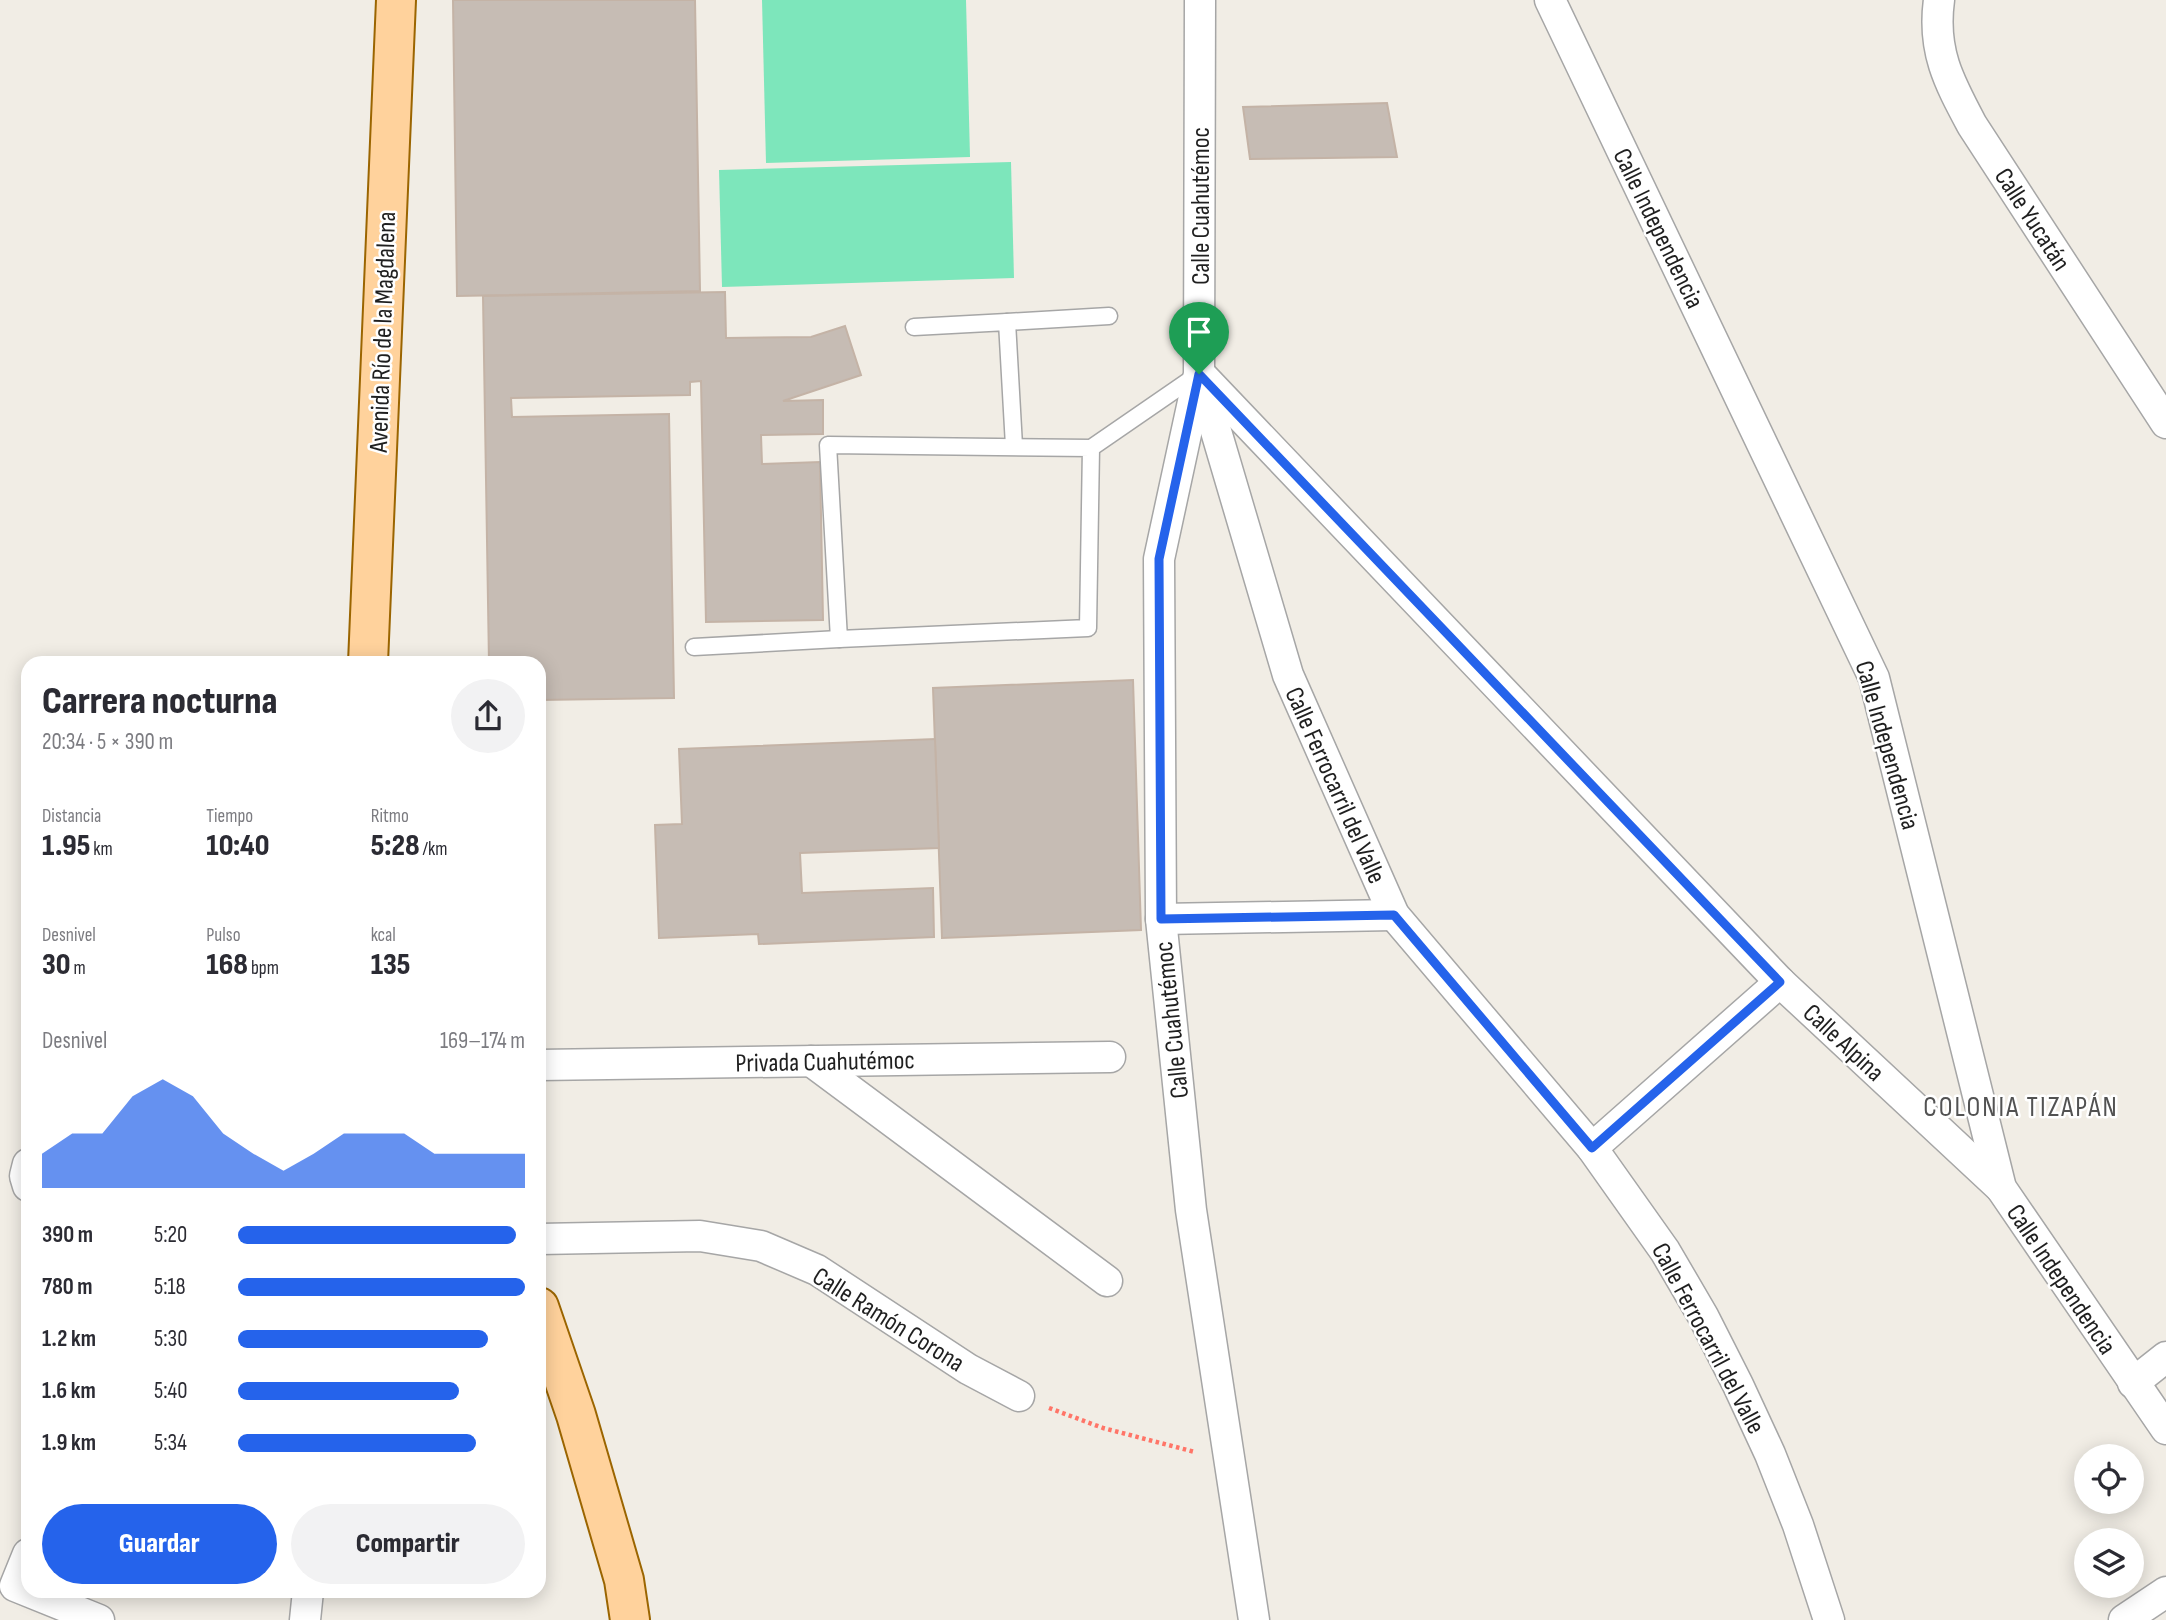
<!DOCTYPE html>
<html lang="es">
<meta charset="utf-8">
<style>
:root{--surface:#fff;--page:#f2f2f3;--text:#2b2b33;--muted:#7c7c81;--accent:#2563eb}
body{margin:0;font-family:"Sofia Sans Condensed",sans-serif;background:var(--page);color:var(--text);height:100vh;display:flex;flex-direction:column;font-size:26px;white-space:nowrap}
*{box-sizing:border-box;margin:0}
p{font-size:23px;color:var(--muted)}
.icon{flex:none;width:38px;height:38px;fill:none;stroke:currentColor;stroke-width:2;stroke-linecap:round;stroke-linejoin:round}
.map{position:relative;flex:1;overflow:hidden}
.panel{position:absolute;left:21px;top:656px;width:525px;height:942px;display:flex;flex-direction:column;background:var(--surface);border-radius:21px;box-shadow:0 4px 18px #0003}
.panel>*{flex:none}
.controls{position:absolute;left:2074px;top:1444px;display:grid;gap:14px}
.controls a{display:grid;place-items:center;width:70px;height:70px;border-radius:50%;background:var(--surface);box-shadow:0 4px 18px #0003;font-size:35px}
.pin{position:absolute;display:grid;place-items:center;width:60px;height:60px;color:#fff;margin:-72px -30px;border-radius:50% 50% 50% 0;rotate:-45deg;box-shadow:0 0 7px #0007}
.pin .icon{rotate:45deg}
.round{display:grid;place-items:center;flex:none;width:74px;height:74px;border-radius:37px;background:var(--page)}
.headline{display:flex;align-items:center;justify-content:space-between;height:119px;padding:0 21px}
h1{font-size:38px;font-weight:800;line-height:52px}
.stats{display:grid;grid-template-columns:repeat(3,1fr);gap:10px;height:119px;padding:7px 21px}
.stats div{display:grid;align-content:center}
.stats b{font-size:30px;font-weight:800}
.stats small{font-size:19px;font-weight:400}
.stats p{font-size:19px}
.chart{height:196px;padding:14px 21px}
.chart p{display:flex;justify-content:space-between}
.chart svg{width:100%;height:126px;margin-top:7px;fill:var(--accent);opacity:.7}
.cta{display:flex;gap:14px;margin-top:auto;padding:14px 21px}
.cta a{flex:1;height:80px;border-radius:42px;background:var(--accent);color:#fff;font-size:28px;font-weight:800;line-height:80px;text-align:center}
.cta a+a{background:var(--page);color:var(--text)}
ul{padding:0 21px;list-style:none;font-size:23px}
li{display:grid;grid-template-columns:112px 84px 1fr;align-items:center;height:52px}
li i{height:18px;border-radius:9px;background:var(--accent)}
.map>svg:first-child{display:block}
</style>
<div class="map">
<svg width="2166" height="1620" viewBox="0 0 2166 1620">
<rect width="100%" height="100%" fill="#f1ede5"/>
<!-- pitch -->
<g fill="#7de6bb">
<polygon points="762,0 966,0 970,157 766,163"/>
<polygon points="1011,162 1014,278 722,287 719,170"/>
</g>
<!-- building -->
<g fill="#c6bcb4" stroke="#c4b3a6" stroke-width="2">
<polygon points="453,0 695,0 700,291 457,296"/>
<polygon points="1387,103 1397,157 1250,159 1243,107"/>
<polygon points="725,292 726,338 811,337 845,326 861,375 783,401 823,400 823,434 761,435 762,464 820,462 823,620 706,622 701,381 690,382 690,395 511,398 512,417 669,414 674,698 539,700 539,663 489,663 483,296"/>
<polygon points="1133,680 1141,930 942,938 933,688"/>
<polygon points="935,739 939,848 800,853 802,893 933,888 934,937 759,944 758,934 659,938 655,825 682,824 679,749"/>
</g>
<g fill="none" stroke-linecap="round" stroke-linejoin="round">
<defs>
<g id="service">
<polyline points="1007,322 1109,316"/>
<polyline points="914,327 1007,322 1014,446"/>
<polyline points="1091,448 1088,628 839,639 828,445 1091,448 1197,375"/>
<polyline points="694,647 839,639"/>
</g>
<g id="minor">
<polyline points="1200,0 1199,374 1159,559 1161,919 1191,1210 1254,1620"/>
<polyline points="1550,0 1874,678 2001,1188 2166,1429"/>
<path d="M1939 0C1932 51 1949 82 1972 125L2166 423"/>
<polyline points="1202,376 1780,982 2001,1188"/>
<polyline points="1200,377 1288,675 1394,915 1592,1148 1665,1251 1703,1316 1738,1385 1770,1454 1798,1525 1829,1620"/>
<polyline points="1161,919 1394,915"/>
<polyline points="811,1061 1107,1281"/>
<polyline points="539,1065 1110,1057"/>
<polyline points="1592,1148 1780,982"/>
<polyline points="28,1164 25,1176 28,1186"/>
<polyline points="539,1239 700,1236 761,1246 817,1270 968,1369 1019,1396"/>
<polyline points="2133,1383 2166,1357"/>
<polyline points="28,1554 15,1586 99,1620"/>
<polyline points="305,1620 308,1591"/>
<polyline points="2124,1620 2166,1592"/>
</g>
<g id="primary">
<polyline points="368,663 396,0"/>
<polyline points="539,1307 576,1415 624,1580 630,1620"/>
</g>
</defs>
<!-- service casing -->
<use href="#service" stroke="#a6a6a6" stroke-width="19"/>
<!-- minor casing -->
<use href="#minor" stroke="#a6a6a6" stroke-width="33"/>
<!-- primary casing -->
<use href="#primary" stroke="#9b6500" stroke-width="42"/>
<!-- path -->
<polyline stroke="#ff7568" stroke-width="4.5" stroke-dasharray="3.5 3.5" stroke-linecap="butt" points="1049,1408 1103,1428 1195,1452"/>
<!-- service -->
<use href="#service" stroke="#fff" stroke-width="16"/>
<!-- minor -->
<use href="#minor" stroke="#fff" stroke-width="30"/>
<!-- primary -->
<use href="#primary" stroke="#ffd29c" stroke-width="38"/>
</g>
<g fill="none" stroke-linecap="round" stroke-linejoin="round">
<defs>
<polygon id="route" points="1199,374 1780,982 1592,1148 1394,915 1161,919 1159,559"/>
</defs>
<!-- route casing -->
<use href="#route" stroke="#fff" stroke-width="14"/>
<!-- route -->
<use href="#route" stroke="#2563eb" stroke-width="9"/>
</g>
<g text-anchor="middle" stroke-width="5" stroke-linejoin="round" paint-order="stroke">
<!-- street labels -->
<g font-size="26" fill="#1f1f1f" stroke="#fff">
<text transform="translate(1200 206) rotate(-90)" y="9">Calle Cuahutémoc</text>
<text transform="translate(2033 219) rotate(57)" y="9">Calle Yucatán</text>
<text transform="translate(1659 228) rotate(64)" y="9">Calle Independencia</text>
<text transform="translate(382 332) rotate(-88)" y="9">Avenida Río de la Magdalena</text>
<text transform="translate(1888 745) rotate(74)" y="9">Calle Independencia</text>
<text transform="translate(1336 785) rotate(66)" y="9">Calle Ferrocarril del Valle</text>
<text transform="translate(1171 1020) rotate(-96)" y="9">Calle Cuahutémoc</text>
<text transform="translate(1844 1042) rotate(43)" y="9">Calle Alpina</text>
<text transform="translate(825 1061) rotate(-1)" y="9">Privada Cuahutémoc</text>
<text transform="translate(2062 1279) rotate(56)" y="9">Calle Independencia</text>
<text transform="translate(889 1319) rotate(32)" y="9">Calle Ramón Corona</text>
<text transform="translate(1709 1338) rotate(62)" y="9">Calle Ferrocarril del Valle</text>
</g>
<!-- neighbourhood labels -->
<g font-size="28" letter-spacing="2" fill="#525252" stroke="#fff">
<text x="2021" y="1116">COLONIA TIZAPÁN</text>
</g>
</g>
</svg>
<div class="controls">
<a><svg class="icon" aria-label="locate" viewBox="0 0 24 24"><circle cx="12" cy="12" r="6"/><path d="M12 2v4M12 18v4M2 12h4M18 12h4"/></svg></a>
<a><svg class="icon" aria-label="layers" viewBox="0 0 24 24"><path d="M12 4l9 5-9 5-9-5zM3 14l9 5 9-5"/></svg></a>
</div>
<div class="pin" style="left:1199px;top:374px;background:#1e9e55"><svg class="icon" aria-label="arrive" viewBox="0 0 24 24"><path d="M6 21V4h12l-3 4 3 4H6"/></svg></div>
<section class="panel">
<div class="headline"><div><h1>Carrera nocturna</h1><p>20:34 · 5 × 390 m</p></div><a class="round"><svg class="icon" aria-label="share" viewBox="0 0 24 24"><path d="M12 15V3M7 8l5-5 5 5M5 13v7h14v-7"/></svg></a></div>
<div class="stats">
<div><p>Distancia</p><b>1.95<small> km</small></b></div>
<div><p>Tiempo</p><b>10:40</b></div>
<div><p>Ritmo</p><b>5:28<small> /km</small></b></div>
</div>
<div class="stats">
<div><p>Desnivel</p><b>30<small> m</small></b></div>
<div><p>Pulso</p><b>168<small> bpm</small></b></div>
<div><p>kcal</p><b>135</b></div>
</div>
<div class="chart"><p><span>Desnivel</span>169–174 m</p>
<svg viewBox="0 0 160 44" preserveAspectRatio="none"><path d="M0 44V32L10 25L20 25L30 12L40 6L50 12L60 25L70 32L80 38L90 32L100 25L110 25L120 25L130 32L140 32L150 32L160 32V44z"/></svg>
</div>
<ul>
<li><b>390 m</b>5:20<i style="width:97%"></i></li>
<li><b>780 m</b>5:18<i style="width:100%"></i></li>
<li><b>1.2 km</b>5:30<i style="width:87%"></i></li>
<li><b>1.6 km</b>5:40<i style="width:77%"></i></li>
<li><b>1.9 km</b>5:34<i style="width:83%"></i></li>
</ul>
<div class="cta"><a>Guardar</a><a>Compartir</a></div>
</section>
</div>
